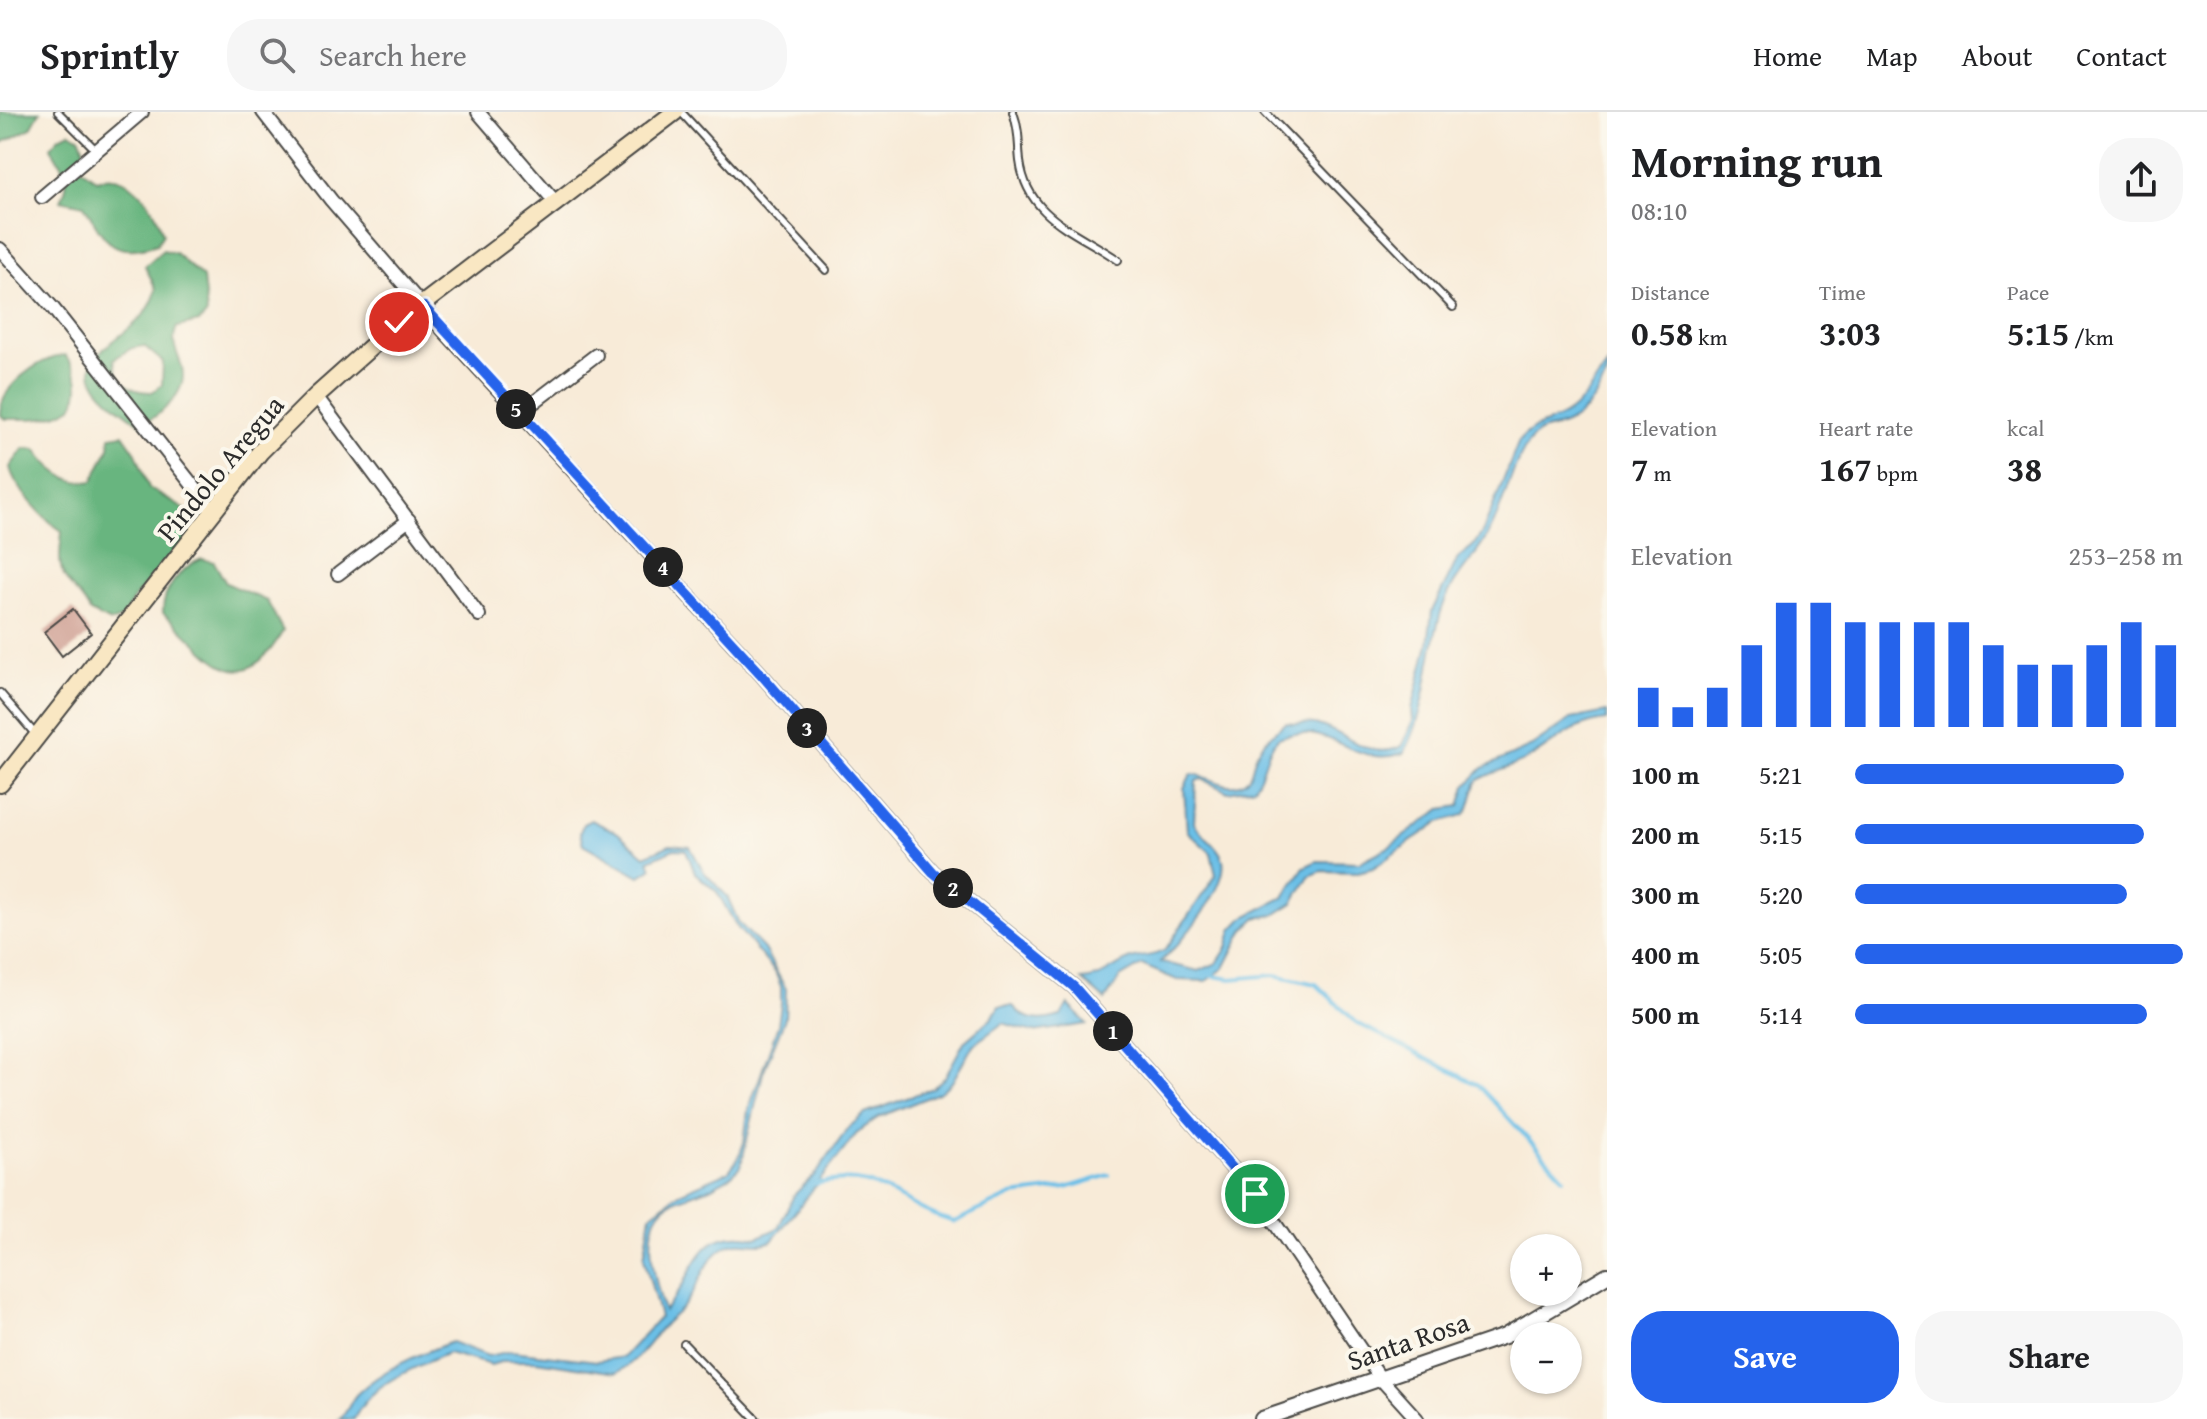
<!DOCTYPE html>
<meta charset="utf-8">
<style>
:root{--surface:#fff;--page:#f6f6f6;--text:#202124;--muted:#757577;--line:#e0e0e0;--accent:#2563eb}
body{margin:0;font-family:"Gentium Book Plus",serif;background:var(--page);color:var(--text);height:100vh;display:flex;flex-direction:column;font-size:30px;white-space:nowrap}
*{box-sizing:border-box;margin:0}
p{font-size:26px;color:var(--muted)}
.icon{flex:none;width:44px;height:44px;fill:none;stroke:currentColor;stroke-width:2;stroke-linecap:round;stroke-linejoin:round}
.map{position:relative;flex:1;overflow:hidden}
.side{display:flex;flex-direction:column;background:var(--surface);width:600px}
.side>*{flex:none}
.buttons{position:absolute;left:1510px;top:1122px;display:grid;gap:16px}
.buttons a{display:grid;place-items:center;width:72px;height:72px;border-radius:50%;background:var(--surface);box-shadow:0 2px 6px #0004;font-size:40px}
.pin{position:absolute;display:grid;place-items:center;width:68px;height:68px;color:#fff;margin:-34px;border:4px solid #fff;border-radius:50%;box-shadow:0 2px 8px #0007}
.km{position:absolute;width:40px;height:40px;margin:-20px;border-radius:50%;background:#222;color:#fff;font-size:22px;line-height:40px;text-align:center}
.round{display:grid;place-items:center;flex:none;width:84px;height:84px;border-radius:32px;background:var(--page)}
.overview{display:flex;align-items:center;justify-content:space-between;height:136px;padding:0 24px}
h1{font-size:44px;font-weight:800;line-height:60px}
.figures{display:grid;grid-template-columns:repeat(3,1fr);gap:12px;height:136px;padding:8px 24px}
.figures div{display:grid;align-content:center}
.figures b{font-size:34px;font-weight:800}
.figures small{font-size:22px;font-weight:400}
.figures p{font-size:22px}
.chart{height:224px;padding:16px 24px}
.chart p{display:flex;justify-content:space-between}
.chart svg{width:100%;height:144px;margin-top:8px;stroke:var(--accent);stroke-width:6}
.button{display:flex;gap:16px;margin-top:auto;padding:16px 24px}
.button a{flex:1;height:92px;border-radius:32px;background:var(--accent);color:#fff;font-size:32px;font-weight:800;line-height:92px;text-align:center}
.button a+a{background:var(--page);color:var(--text)}
ul{padding:0 24px;list-style:none;font-size:26px}
li{display:grid;grid-template-columns:128px 96px 1fr;align-items:center;height:60px}
li i{height:20px;border-radius:10px;background:var(--accent)}
header{display:flex;align-items:center;gap:48px;box-sizing:border-box;height:112px;padding:0 40px;background:var(--surface);border-bottom:2px solid var(--line)}
header strong{font-size:38px}
nav{display:flex;gap:44px;margin-inline-start:auto;font-size:28px}
.search{width:560px;height:72px;background:var(--page);display:flex;align-items:center;gap:20px;box-sizing:border-box;padding:0 28px;border-radius:32px;color:var(--muted);font-size:30px}
main{display:flex;flex:1;min-height:0}
.map>svg:first-child{display:block}
</style>
<header>
<strong>Sprintly</strong>
<div class="search"><svg class="icon" aria-label="search" viewBox="0 0 24 24"><circle cx="10" cy="10" r="6"/><path d="M15 15l6 6"/></svg>Search here</div>
<nav><a>Home</a><a>Map</a><a>About</a><a>Contact</a></nav>
</header>
<main>
<div class="map">
<svg width="1607" height="1307" viewBox="0 0 1607 1307">
<rect width="100%" height="100%" fill="#fbf7ec"/>
<filter id="ink" filterUnits="userSpaceOnUse"><feTurbulence type="fractalNoise" baseFrequency=".0125" numOctaves="2"/><feDisplacementMap in="SourceGraphic" scale="16" xChannelSelector="R" yChannelSelector="G"/><feConvolveMatrix kernelMatrix="1 2 1 2 8 2 1 2 1" color-interpolation-filters="sRGB"/></filter>
<filter id="wash" filterUnits="userSpaceOnUse"><feTurbulence type="fractalNoise" baseFrequency=".006" numOctaves="4" result="noise"/><feDisplacementMap in="SourceGraphic" scale="32" xChannelSelector="R" yChannelSelector="G"/><feGaussianBlur stdDeviation="1.8" result="paint"/><feColorMatrix in="noise" values="0 0 0 0 0 0 0 0 0 0 0 0 0 0 0 0 0 1.4 0 .05"/><feComposite in="paint" operator="in"/></filter>
<g filter="url(#wash)">
<rect width="100%" height="100%" fill="#f8ebd8"/>
<!-- forest -->
<g fill="#68b57f" stroke="#4a7055" stroke-width="2" fill-rule="evenodd">
<polygon points="0,0 40,0 31,16 0,32"/>
<path d="M70 20 80 26 84 38 78 54 97 68C128 56 156 94 163 122L157 132C110 148 104 126 84 93L61 88C74 65 60 54 51 35L59 25Z"/>
<path d="M163 138 175 141 203 166 207 202 199 210 177 215C168 234 182 245 183 262 184 283 158 307 140 311 25 237 147 237 156 177L145 154ZM144 234 163 250 162 273 152 280C130 280 116 270 114 247L132 236Z"/>
<path d="M65 243C78 259 83 277 72 295 51 309 29 307 5 307L0 303C0 273 39 247 65 243Z"/>
<path d="M123 322 136 341 149 376 189 400V424L134 486 122 506 111 510 90 500C84 486 75 481 67 469 56 454 61 436 62 419 45 408 14 375 10 355L24 336 36 337C49 356 68 374 93 369L109 336 110 324Z"/>
<path d="M202 447 214 450 226 471 267 489 283 519C237 599 208 536 163 501 162 478 181 455 202 447Z"/>
</g>
<!-- water -->
<g fill="#6abfe7" stroke="#4a7589" stroke-width="2">
<path d="M1607 253C1607 273 1587 301 1568 311 1549 321 1542 311 1527 333 1510 359 1505 389 1491 417 1476 449 1453 461 1441 500 1427 545 1428 600 1404 641 1352 658 1331 606 1278 626 1264 641 1266 660 1254 675L1228 680 1202 667 1196 669 1194 711C1201 723 1217 732 1222 745 1233 772 1179 833 1160 850L1199 859 1217 851 1227 836 1232 818 1243 806 1284 785 1304 755 1317 749 1360 750 1389 735 1441 697 1460 694 1466 674 1483 656 1532 634 1571 607 1607 600V608C1575 611 1560 627 1535 643 1517 655 1495 658 1477 669L1469 696 1464 703 1439 710 1373 756 1358 760 1322 759 1309 764 1293 791 1274 803 1256 806 1243 819 1224 856 1206 869 1177 868 1142 853 1120 866 1105 888 1082 868C1103 868 1115 851 1135 846 1147 843 1153 845 1165 838L1216 763 1211 741 1187 719 1184 676 1191 662C1206 662 1220 675 1234 673 1255 671 1250 653 1258 639 1264 628 1276 618 1286 611 1296 613 1307 610 1318 613 1347 621 1371 650 1402 634L1413 609 1412 597 1428 532 1432 499 1458 446 1473 434 1483 419 1519 329C1533 312 1547 313 1564 303 1582 293 1595 269 1607 253Z"/>
<path d="M591 708 618 721 645 744 670 733 690 735 704 760 727 784 739 811 764 837 786 877 785 906 763 961 741 1053C734 1064 724 1068 712 1075 699 1081 685 1084 672 1090 636 1108 656 1171 664 1199 698 1164 693 1112 757 1126L778 1116 794 1083 817 1060 849 1015 865 1002 933 976 945 965 964 930 992 906 999 894H1013C1026 910 1041 910 1061 904L1068 892 1087 912 1033 920 1003 911 973 933 952 970 939 981 879 1005 858 1020 772 1129C756 1137 740 1125 725 1135 704 1148 700 1173 686 1191 680 1200 671 1205 664 1213 648 1232 639 1248 616 1261L536 1249H504L491 1253 448 1241C412 1257 372 1270 354 1307H339C349 1300 349 1290 357 1282 382 1257 419 1242 452 1230L488 1244 512 1239 597 1249 623 1245 660 1205 644 1146 651 1103 679 1081 728 1060 738 1047 744 1030 748 999 778 913 781 892V875L775 860 737 815 717 780 695 761 686 738 674 737 649 748 652 756 640 764 583 732 580 721 583 712Z"/>
</g>
<g fill="none" stroke-linecap="round" stroke-linejoin="round">
<!-- stream -->
<g stroke="#6abfe7" stroke-width="4">
<polyline points="1207,863 1231,867 1275,863 1316,872 1357,911 1478,973 1564,1066"/>
<path d="M814 1072C881 1056 895 1093 954 1110L1012 1083 1066 1076 1109 1063"/>
</g>
</g>
<g id="blocks">
<!-- building -->
<polygon fill="#ce9c90" points="73,497 91,521 62,544 44,520"/>
</g>
</g>
<g filter="url(#ink)">
<use href="#blocks" fill-opacity="0" stroke="#4a4845" stroke-width="2"/>
<g fill="none" stroke-linecap="round" stroke-linejoin="round">
<defs>
<g id="service">
<polyline points="58,0 97,39"/>
<polyline points="681,0 826,158"/>
<path d="M1013 0C1020 20 1018 31 1020 49 1027 106 1078 120 1118 148"/>
<polyline points="1265,0 1453,195"/>
<polyline points="0,581 35,622"/>
<polyline points="684,1232 756,1307"/>
</g>
<g id="minor">
<polyline points="263,0 331,88 444,219 760,561 933,760 1074,875 1255,1082 1380,1266 1417,1307"/>
<polyline points="478,0 557,92"/>
<polyline points="42,85 142,0"/>
<polyline points="0,137 52,195 213,399"/>
<polyline points="316,284 479,503"/>
<polyline points="520,301 596,243"/>
<polyline points="338,462 409,408"/>
</g>
<polyline id="tertiary" points="1262,1307 1505,1224 1607,1163"/>
<polyline id="secondary" points="0,672 260,340 316,284 399,210 675,0"/>
</defs>
<!-- service casing -->
<use href="#service" stroke="#4a4845" stroke-width="10"/>
<!-- minor casing -->
<use href="#minor" stroke="#4a4845" stroke-width="16"/>
<!-- tertiary casing -->
<use href="#tertiary" stroke="#4a4845" stroke-width="18"/>
<!-- secondary casing -->
<use href="#secondary" stroke="#4a4845" stroke-width="20"/>
<!-- service -->
<use href="#service" stroke="#fff" stroke-width="6"/>
<!-- minor -->
<use href="#minor" stroke="#fff" stroke-width="12"/>
<!-- tertiary -->
<use href="#tertiary" stroke="#fff" stroke-width="14"/>
<!-- secondary -->
<use href="#secondary" stroke="#f9e7c3" stroke-width="16"/>
</g>
</g>
<g fill="none" stroke-linecap="round" stroke-linejoin="round" filter="url(#ink)">
<defs>
<polyline id="route" points="399,210 424,195 760,561 933,760 1074,875 1255,1082"/>
</defs>
<!-- route casing -->
<use href="#route" stroke="#fff" stroke-width="16"/>
<!-- route -->
<use href="#route" stroke="#2563eb" stroke-width="10"/>
</g>
<g text-anchor="middle" stroke-width="8" stroke-linejoin="round" paint-order="stroke">
<!-- street labels -->
<g font-size="28" fill="#2b2b2b" stroke="#fbf7ec">
<text transform="translate(220 356) rotate(-50)" y="10">Pindolo Aregua</text>
<text transform="translate(1408 1229) rotate(-19)" y="10">Santa Rosa</text>
</g>
</g>
</svg>
<div class="buttons">
<a>+</a>
<a>−</a>
</div>
<div class="pin" style="left:1255px;top:1082px;background:#1e9e55"><svg class="icon" aria-label="arrive" viewBox="0 0 24 24"><path d="M6 21V4h12l-3 4 3 4H6"/></svg></div>
<div class="pin" style="left:399px;top:210px;background:#d93025"><svg class="icon" aria-label="check" viewBox="0 0 24 24"><path d="M5 12l5 5 9-10"/></svg></div>
<b class="km" style="left:1113px;top:919px">1</b>
<b class="km" style="left:953px;top:776px">2</b>
<b class="km" style="left:807px;top:616px">3</b>
<b class="km" style="left:663px;top:455px">4</b>
<b class="km" style="left:516px;top:297px">5</b>
</div>
<section class="side">
<div class="overview"><div><h1>Morning run</h1><p>08:10</p></div><a class="round"><svg class="icon" aria-label="share" viewBox="0 0 24 24"><path d="M12 15V3M7 8l5-5 5 5M5 13v7h14v-7"/></svg></a></div>
<div class="figures">
<div><p>Distance</p><b>0.58<small> km</small></b></div>
<div><p>Time</p><b>3:03</b></div>
<div><p>Pace</p><b>5:15<small> /km</small></b></div>
</div>
<div class="figures">
<div><p>Elevation</p><b>7<small> m</small></b></div>
<div><p>Heart rate</p><b>167<small> bpm</small></b></div>
<div><p>kcal</p><b>38</b></div>
</div>
<div class="chart"><p><span>Elevation</span>253–258 m</p>
<svg viewBox="0 0 160 44" preserveAspectRatio="none"><path d="M5 44V32M15 44V38M25 44V32M35 44V19M45 44V6M55 44V6M65 44V12M75 44V12M85 44V12M95 44V12M105 44V19M115 44V25M125 44V25M135 44V19M145 44V12M155 44V19"/></svg>
</div>
<ul>
<li><b>100 m</b>5:21<i style="width:82%"></i></li>
<li><b>200 m</b>5:15<i style="width:88%"></i></li>
<li><b>300 m</b>5:20<i style="width:83%"></i></li>
<li><b>400 m</b>5:05<i style="width:100%"></i></li>
<li><b>500 m</b>5:14<i style="width:89%"></i></li>
</ul>
<div class="button"><a>Save</a><a>Share</a></div>
</section>
</main>
